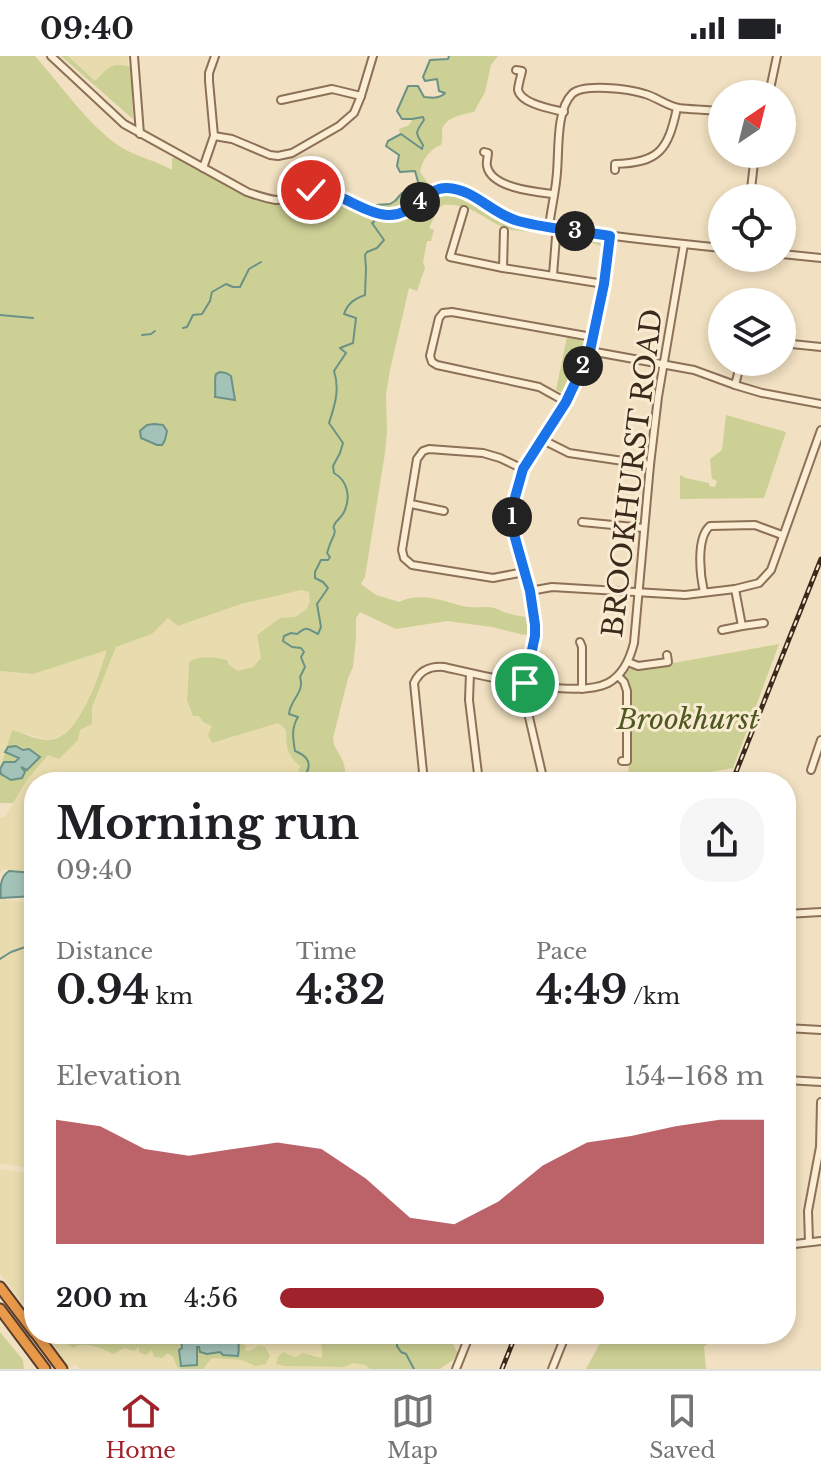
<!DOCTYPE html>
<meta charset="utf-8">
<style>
:root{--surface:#fff;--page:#f6f6f6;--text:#202124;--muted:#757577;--line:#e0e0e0;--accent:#a0222a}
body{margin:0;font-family:"Libre Baskerville",serif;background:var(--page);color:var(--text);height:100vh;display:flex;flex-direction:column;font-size:30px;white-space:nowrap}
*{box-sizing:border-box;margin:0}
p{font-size:26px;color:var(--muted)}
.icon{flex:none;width:44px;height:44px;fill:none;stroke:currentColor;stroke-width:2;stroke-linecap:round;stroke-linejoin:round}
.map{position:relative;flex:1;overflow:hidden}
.side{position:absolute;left:24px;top:716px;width:772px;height:572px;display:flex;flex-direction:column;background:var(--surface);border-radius:32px;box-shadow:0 4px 12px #0003}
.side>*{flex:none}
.needle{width:52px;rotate:35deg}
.controls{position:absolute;left:708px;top:24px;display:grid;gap:16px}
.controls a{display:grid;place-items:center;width:88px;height:88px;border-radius:50%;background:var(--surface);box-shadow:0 4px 12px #0003;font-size:40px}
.pin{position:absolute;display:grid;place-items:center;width:68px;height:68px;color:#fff;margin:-34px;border:4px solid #fff;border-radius:50%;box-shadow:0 2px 8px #0007}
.km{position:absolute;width:40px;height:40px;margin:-20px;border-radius:50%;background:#222;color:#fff;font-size:22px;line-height:40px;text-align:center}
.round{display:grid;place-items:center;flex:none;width:84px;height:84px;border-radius:32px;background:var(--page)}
.head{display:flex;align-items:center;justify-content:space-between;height:136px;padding:0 32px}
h1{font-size:44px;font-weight:800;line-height:60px}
.metrics{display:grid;grid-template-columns:repeat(3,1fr);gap:12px;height:136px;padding:8px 32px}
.metrics div{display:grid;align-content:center}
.metrics b{font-size:40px;font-weight:800}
.metrics small{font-size:22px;font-weight:400}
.metrics p{font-size:22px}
.chart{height:224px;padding:16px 32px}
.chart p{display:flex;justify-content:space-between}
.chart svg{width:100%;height:144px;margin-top:8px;fill:var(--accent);opacity:.7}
ul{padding:0 32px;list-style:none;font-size:26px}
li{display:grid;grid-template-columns:128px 96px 1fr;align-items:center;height:60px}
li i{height:20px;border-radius:10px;background:var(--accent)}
.status{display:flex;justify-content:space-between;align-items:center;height:56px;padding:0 40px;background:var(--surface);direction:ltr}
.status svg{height:22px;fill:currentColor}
.dock{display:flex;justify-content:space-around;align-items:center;height:112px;border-top:2px solid var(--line);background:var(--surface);font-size:22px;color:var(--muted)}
.dock a{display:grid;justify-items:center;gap:4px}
.dock .active{color:var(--accent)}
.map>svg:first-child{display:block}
</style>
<div class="status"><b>09:40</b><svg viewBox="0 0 49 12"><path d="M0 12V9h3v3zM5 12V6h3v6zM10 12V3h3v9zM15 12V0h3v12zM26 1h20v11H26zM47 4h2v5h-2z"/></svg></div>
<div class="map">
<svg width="821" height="1313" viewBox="0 0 821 1313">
<rect width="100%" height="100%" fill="#f1e0c1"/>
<!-- farmland -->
<g fill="#e8dbad">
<polygon points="68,0 128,0 128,10 120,7 95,25"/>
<polygon points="301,534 309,536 310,545 308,553 295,561 266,573 257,579 261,602 253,611 238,615 228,608 188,611 187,646 193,660 199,660 203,666 212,670 226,684 248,675 277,667 286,674 300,710 298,717 289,726 34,726 34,814 24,816 4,813 0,816 0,762 5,761 27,724 49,698 80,674 92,668 92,651 116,591 152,578 169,561 179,570 241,548"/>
<polygon points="108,593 87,648 75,667 61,680 49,684 12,674 0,713 0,615 33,618"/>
<polygon points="0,826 1,842 9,845 34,846 34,884 25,887 28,893 34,892 34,1113 0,1107"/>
<polygon points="0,1113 34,1118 34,1262 0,1217"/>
<polygon points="46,1278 181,1278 176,1288 159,1288 146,1284 139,1286 131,1284 127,1286 104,1286 100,1282 82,1283 78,1289 121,1295 125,1292 139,1290 153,1294 162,1301 168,1297 173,1301 177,1311 180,1313 80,1313 75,1308 69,1312"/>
<polygon points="239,1278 311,1278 318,1283 323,1294 322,1302 303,1297 276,1308 284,1310 344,1311 353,1307 365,1309 370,1313 203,1313 212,1302 242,1304 255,1310 259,1290 249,1295 244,1294 239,1285"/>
</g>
<!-- green -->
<g fill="#cdd094">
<path d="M0 0H35C60 28 94 77 126 94 141 102 157 105 172 114V102H177L236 136 266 147 277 148 293 145 311 137 376 149 390 148 395 145 402 137 416 133 418 129 414 115 400 116 397 110 399 99 386 90 388 85 400 78 399 73 409 69 412 65 411 63H402L397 55 408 30H418L425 41C432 41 439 43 444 37L439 35 436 23 425 25 423 21 430 4 447 3 449 0H498L491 9 485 36 474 56C463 58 442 62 442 76 442 80 443 84 441 89 430 93 422 104 420 116L435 138 442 135 460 136 516 168 594 180 600 184 601 190 576 181 512 174C485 167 474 146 443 149L438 153 429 172 434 174 431 185H427L423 206 425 212 417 235 409 232 390 314 386 338 387 375 385 397 365 521 361 528 376 539 399 546C420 536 441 544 462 550 471 552 480 551 488 551 494 551 501 555 507 557 513 559 520 560 526 561L530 577 524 579 492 571 447 565 396 573 360 556 356 562V582L353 611 348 622 333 682 334 689 343 705 348 726H289L298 717 300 710C287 700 286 690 286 674L278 667 212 687 208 679 212 670 203 666 199 660H193L187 645 189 606C199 599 215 601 227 604L228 608 238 615 253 611 261 602 257 579 280 562 295 561 307 553 310 545 309 536 301 534 241 548 178 570 168 562 152 578 116 591 92 651V668L80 674 78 684 59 703 48 699 27 724 13 747H0V713L12 674C23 677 37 684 48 684 79 685 99 618 107 594L33 618 0 615Z"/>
<path d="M61 0H68L95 25C108 12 112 5 131 11L133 63Z"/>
<path d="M567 281C575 282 582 281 585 290 580 305 575 327 561 336L556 334Z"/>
<polygon points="726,359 786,376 764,442 680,443 680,419 686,422 709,427 709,430 715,431 717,425 712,423 710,403 722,394"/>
<polygon points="779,588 733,712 653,726 628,726 629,705 627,627 623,620 627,613 640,613"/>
<polygon points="0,1276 23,1304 24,1313 0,1313"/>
<path d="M181 1278H239V1285L246 1290 245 1294 249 1295 259 1290 265 1291 270 1300 266 1308 255 1310 242 1304 212 1302 203 1313H180L177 1311 173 1301 168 1297 162 1302 154 1301 152 1294 146 1299 139 1296V1291L134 1295 125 1292 113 1298C101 1291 91 1289 78 1289L74 1292 65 1287 70 1280 73 1282 77 1280 82 1283 101 1282 104 1286 112 1285 119 1280 127 1286C141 1282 155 1289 169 1284L176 1287Z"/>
<path d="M311 1278H438L451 1285 458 1297 453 1304 440 1313H370L365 1309 353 1307 344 1311 284 1310 276 1308 278 1301 283 1296 295 1301 303 1297 322 1302C324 1288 319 1286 311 1278Z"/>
<polygon points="605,1278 741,1278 742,1286 737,1286 736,1282 718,1282 717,1280 707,1281 707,1289 704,1290 706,1313 586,1313"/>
</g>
<!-- water -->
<g fill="#a4c3b8" stroke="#6a9286" stroke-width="2">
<path d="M220 316 226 317 231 320 235 344 215 341C216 335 214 324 216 318Z"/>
<polygon points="154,368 163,369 167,375 165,384 162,389 157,389 141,382 140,375 147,369"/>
<polygon points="16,690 23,694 29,693 40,701 27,714 21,711 25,716 22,722 11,724 1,718 0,713 4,706 15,706 19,702 5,696 8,691"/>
<path d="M9 815 34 817V840L1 842C0 832 0 821 9 815Z"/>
<path d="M186 1278H197L199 1284 202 1281 216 1280 215 1278H234C240 1284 239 1293 238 1300L223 1299 220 1296 207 1298 200 1296 199 1291H197V1309L181 1310 179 1294 182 1292 181 1283Z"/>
</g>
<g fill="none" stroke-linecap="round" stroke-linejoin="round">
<!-- stream -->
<g stroke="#6a9286" stroke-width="2">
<path d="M375 153 376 149 390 148 395 145 402 137 416 133 419 129 415 115 400 116 397 110 399 99 386 90 388 85 401 78 422 93 423 89C415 76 415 77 424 64L423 61 412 63H402L397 55 408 30H418L424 41C432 42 439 43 445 37L439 35 437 23 425 25 423 21 430 4 448 3 449 0"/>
<polyline points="0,259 33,262"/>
<polyline points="183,272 187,271 193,259 202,258 210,245 212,236 226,228 233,231 240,231 249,213 261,206"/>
<polyline points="142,279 151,278 155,275"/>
<path d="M311 726 307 716C312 705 305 699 295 695 293 683 291 672 298 661L289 658C290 643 305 637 300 621L305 611 301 601 304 596 301 592 292 591 283 585 284 580 291 577 297 578C308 569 307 573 318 578L321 571 317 548 328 532 323 526 315 522V516L321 504H328L330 501 327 497C329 490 331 485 334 479 337 469 330 476 336 466 339 463 342 460 344 456 351 442 348 425 334 417L333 410 340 397 343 387 329 367C335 349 340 333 334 315L346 297 340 292 353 287 356 262 344 258C348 247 354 243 365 239L366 212 365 199 367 196 377 192 384 184 372 167 374 166 375 160"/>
<polyline points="0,903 11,896 34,888"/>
<polyline points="397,1278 397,1290 401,1296 406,1298 414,1313"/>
</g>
<defs>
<g id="minor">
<path d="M51 0 124 68 247 136C256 139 267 143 276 144 293 144 307 132 324 134 348 138 372 165 398 158 416 154 427 132 445 131 472 131 491 157 516 165 535 171 557 172 576 175 625 182 673 187 722 192"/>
<polyline points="134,0 140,78"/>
<path d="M516 14 522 15C521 20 518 29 518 34 521 48 552 53 564 56"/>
<polyline points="769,38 777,0"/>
<polyline points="281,44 332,33 361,40"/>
<polyline points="214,80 232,83 270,99 278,100 292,97 339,70 354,57 361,40 373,0"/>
<path d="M484 96 488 97C488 99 486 108 487 110 491 132 536 136 553 138"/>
<polyline points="203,112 214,80 209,25 209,17 215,0"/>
<path d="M615 114V108C659 107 668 94 677 52"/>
<polyline points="750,142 755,98"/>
<polyline points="464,154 450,201 503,212 604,228"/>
<path d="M549 171C551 153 556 134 557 116 559 95 556 54 572 38 583 27 630 33 645 38 656 41 667 50 679 52 693 54 708 53 722 56"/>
<polyline points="782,198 821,202"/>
<polyline points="503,212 504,175"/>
<polyline points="553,219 556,181"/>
<polyline points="782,287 821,291"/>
<polyline points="590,295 694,314 735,329 762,337 821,348"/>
<polyline points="735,329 741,306"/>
<polyline points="566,346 539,331 437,309 432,306 430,300 439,262 443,257 452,256 592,281"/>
<polyline points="543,384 569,397 650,409"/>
<polyline points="523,413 500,402 483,397 429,393 423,395 417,403 402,494 404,502 412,509 493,522 524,516"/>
<polyline points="411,448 444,455"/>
<polyline points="582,466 644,472"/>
<polyline points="735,533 742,570 764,567"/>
<polyline points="530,535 552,531 685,539 735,533 759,527 771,514 821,374"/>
<path d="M704 536C700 519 696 482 710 470L755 469 782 479"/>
<polyline points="722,574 742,570"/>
<polyline points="580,586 582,591 582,633"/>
<polyline points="628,606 638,610 668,606 667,599"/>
<polyline points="470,617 469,644 479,726"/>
<polyline points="618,620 624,626 627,635 627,705 622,705"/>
<polyline points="811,714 821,684"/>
<path d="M424 726 414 627C420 614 430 610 444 611 480 619 576 644 608 627 623 619 630 603 634 587L650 409 658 341 684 188"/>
<polyline points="544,726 526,648 525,627 535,580 535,569 530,535 512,471 514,445 523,413 566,346 590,295 604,228 610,180"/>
<polyline points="786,858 821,856"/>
<polyline points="786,972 821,974"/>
<polyline points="786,1024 821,1026"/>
<polyline points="809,1186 808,1155 820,1091 821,1046"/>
<polyline points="786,1189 821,1185"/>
<polyline points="456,1313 470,1278"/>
<polyline points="552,1313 566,1278"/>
</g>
<g id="highway">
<polyline points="0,1231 34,1276"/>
<polyline points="0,1253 45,1313"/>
<polyline points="36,1278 62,1313"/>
</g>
</defs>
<!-- minor casing -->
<use href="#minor" stroke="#8c7057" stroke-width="10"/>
<!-- highway casing -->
<use href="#highway" stroke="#5a3e2b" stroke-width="13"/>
<!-- minor -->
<use href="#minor" stroke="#fbeed5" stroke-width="6"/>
<!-- highway -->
<use href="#highway" stroke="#e89a4a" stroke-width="9"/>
<defs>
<g id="rail">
<polyline points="732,726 821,503"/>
<polyline points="502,1313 516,1278"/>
</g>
</defs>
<!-- rail casing -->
<use href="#rail" stroke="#3b291c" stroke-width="5"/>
<!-- rail -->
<use href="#rail" stroke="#f8ebd1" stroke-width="2" stroke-dasharray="6" stroke-linecap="butt"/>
</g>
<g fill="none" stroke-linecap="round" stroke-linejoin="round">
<defs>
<path id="route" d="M311 134C341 135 362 157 387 159 413 161 425 131 447 132 474 133 492 158 518 165 548 173 580 175 610 180L604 228 590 295 566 346 523 413 514 445 512 471 530 535 535 569V580L525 627"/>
</defs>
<!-- route casing -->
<use href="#route" stroke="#fff" stroke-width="16"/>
<!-- route -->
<use href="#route" stroke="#1a73e8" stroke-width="10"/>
</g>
<g text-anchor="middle" stroke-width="6" stroke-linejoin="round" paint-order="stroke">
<!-- street labels -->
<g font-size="28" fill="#3b291c" stroke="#f8ebd1">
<text transform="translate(632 417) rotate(-83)" y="10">BROOKHURST ROAD</text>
</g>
<!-- park labels -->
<g font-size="28" font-style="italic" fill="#4e5921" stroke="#f8ebd1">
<text x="688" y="673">Brookhurst</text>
</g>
</g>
</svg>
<div class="controls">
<a><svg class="needle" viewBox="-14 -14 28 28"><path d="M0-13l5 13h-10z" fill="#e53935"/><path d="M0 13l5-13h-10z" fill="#757577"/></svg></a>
<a><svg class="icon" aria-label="locate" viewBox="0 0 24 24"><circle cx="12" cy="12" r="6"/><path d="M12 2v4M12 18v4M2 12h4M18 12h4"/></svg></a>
<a><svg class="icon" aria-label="layers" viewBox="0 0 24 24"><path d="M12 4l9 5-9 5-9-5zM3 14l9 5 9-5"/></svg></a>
</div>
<div class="pin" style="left:525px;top:627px;background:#1e9e55"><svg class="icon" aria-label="arrive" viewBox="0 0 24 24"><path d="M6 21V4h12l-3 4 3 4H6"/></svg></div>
<div class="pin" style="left:311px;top:134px;background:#d93025"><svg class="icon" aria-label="check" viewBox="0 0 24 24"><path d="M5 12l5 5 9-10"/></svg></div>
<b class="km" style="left:512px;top:461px">1</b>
<b class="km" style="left:583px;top:310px">2</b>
<b class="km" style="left:575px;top:175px">3</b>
<b class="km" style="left:420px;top:146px">4</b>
<section class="side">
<div class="head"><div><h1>Morning run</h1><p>09:40</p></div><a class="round"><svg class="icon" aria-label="share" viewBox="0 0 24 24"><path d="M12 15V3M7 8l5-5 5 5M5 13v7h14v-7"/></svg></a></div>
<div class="metrics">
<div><p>Distance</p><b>0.94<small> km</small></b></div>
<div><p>Time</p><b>4:32</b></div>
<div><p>Pace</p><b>4:49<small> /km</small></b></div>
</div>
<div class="chart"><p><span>Elevation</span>154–168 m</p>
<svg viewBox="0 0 160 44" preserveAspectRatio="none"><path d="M0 44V6L10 8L20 15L30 17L40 15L50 13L60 15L70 24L80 36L90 38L100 31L110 20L120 13L130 11L140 8L150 6L160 6V44z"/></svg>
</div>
<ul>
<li><b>200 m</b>4:56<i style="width:67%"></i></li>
</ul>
</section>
</div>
<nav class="dock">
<a class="active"><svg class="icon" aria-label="home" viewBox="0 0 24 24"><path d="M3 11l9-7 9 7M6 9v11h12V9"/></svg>Home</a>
<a><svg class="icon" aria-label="map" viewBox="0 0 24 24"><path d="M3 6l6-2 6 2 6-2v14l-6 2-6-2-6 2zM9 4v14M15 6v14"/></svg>Map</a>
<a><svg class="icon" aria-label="saved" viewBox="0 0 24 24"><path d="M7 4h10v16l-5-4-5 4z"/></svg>Saved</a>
</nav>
